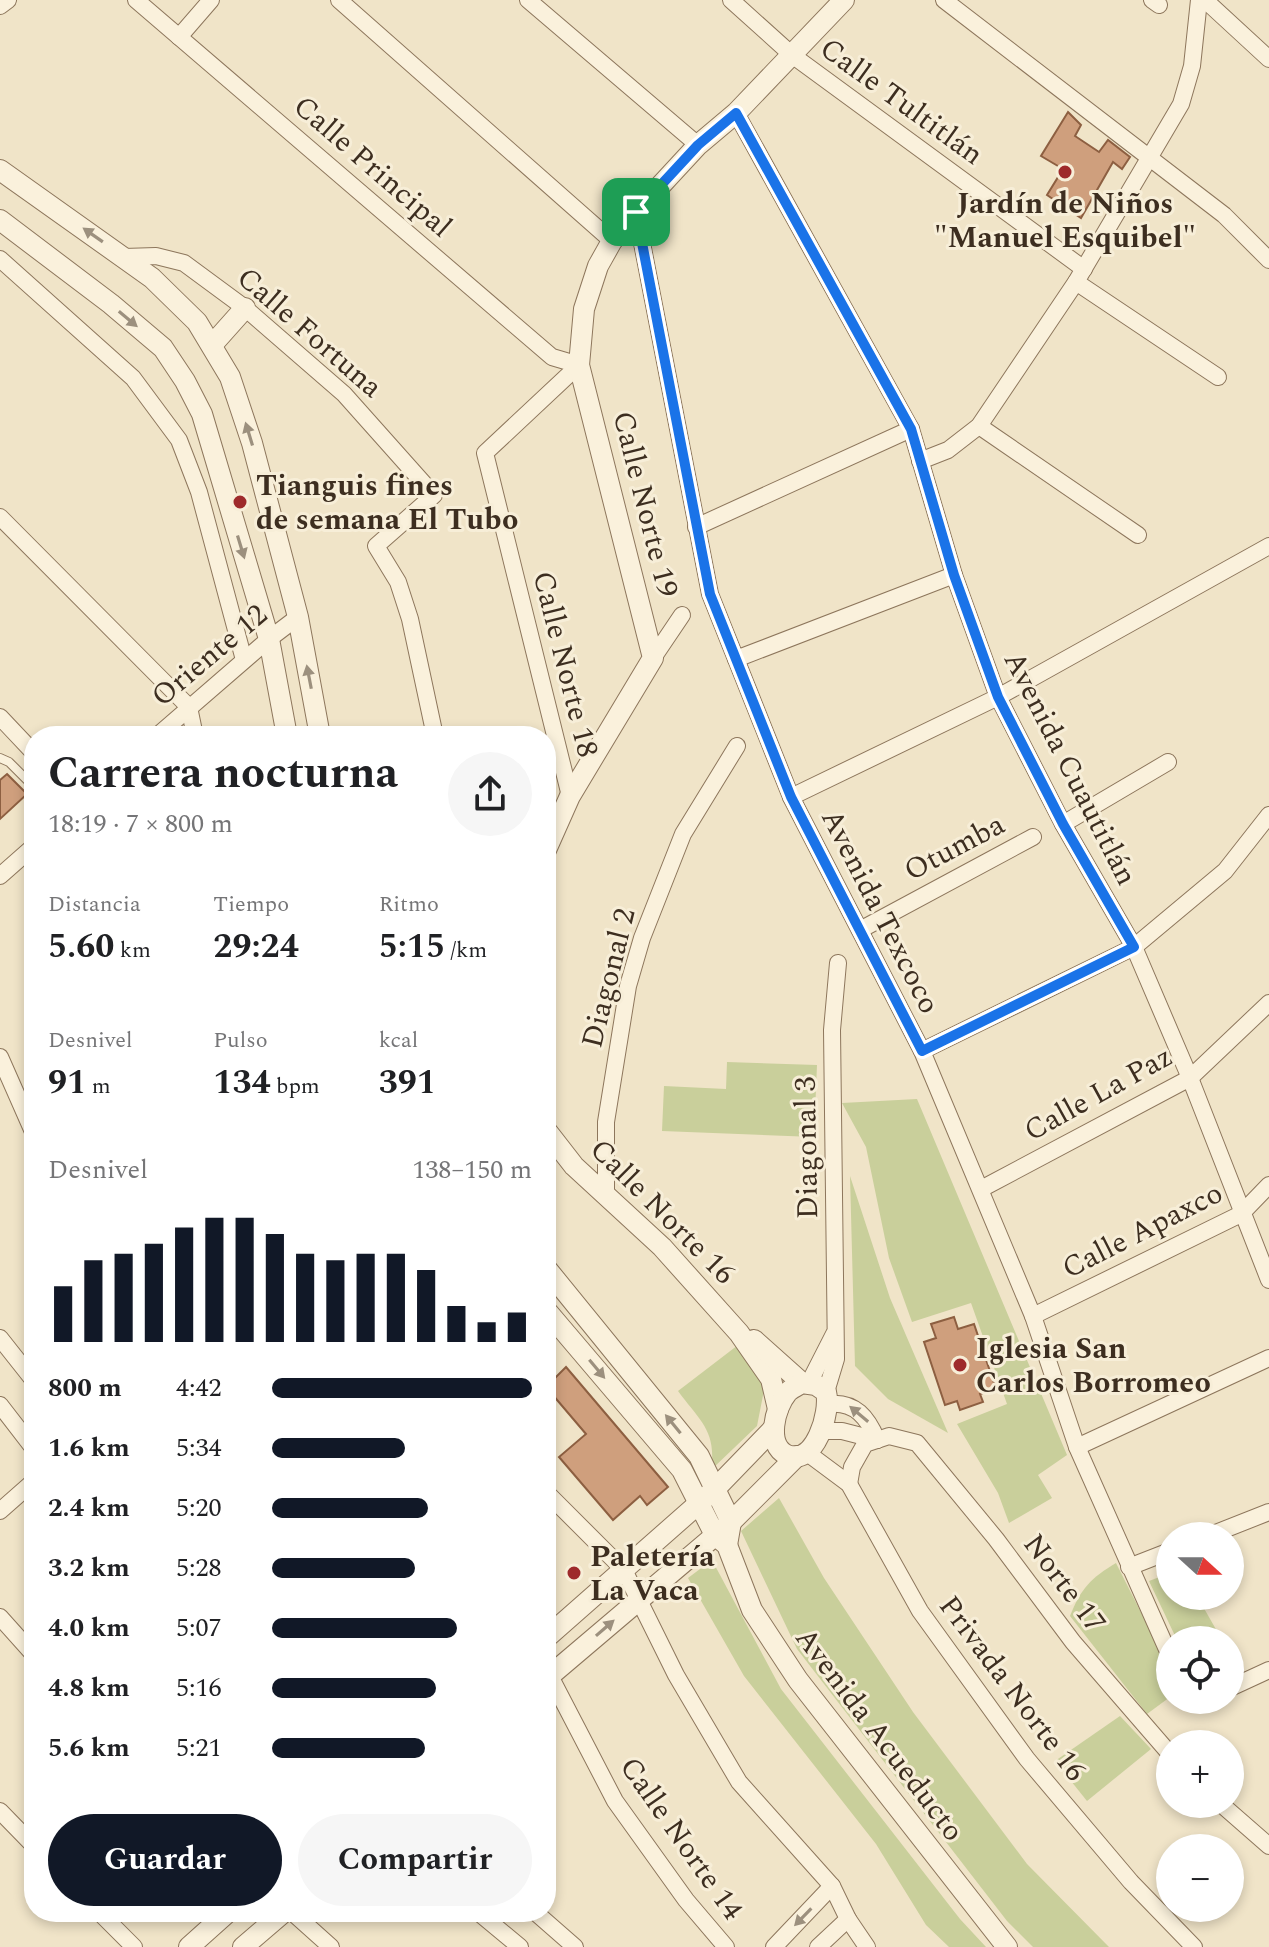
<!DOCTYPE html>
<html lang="es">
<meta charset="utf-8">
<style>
:root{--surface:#fff;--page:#f6f6f6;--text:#202124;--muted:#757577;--accent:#111827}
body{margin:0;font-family:Spectral,serif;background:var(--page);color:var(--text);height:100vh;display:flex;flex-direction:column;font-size:30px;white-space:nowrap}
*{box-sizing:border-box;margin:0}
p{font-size:26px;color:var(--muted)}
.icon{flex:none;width:44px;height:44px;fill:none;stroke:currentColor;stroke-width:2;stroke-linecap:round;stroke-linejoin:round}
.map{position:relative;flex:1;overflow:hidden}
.drawer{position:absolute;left:24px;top:726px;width:532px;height:1196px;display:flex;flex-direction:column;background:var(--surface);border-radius:32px;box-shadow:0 4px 12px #0003}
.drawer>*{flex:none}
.needle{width:52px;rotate:111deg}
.fabs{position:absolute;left:1156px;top:1522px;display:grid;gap:16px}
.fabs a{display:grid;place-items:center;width:88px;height:88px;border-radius:50%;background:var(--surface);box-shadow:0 4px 12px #0003;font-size:40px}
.pin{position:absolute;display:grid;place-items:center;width:68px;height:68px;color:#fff;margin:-34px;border-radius:16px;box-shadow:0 4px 12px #0006}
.round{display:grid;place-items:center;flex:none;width:84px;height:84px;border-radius:42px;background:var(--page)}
.summary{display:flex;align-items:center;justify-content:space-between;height:136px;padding:0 24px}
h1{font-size:44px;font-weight:700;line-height:60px}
.stats{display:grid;grid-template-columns:repeat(3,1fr);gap:12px;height:136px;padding:8px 24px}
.stats div{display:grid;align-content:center}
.stats b{font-size:34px;font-weight:700}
.stats small{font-size:22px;font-weight:400}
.stats p{font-size:22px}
.chart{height:224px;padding:16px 24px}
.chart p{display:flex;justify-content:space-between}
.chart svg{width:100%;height:144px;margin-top:8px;stroke:var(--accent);stroke-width:6}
.action{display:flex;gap:16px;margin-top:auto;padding:16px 24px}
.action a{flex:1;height:92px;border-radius:48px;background:var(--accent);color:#fff;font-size:32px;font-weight:700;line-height:92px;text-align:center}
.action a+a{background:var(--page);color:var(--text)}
ul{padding:0 24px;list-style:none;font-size:26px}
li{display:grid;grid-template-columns:128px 96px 1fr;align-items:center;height:60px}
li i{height:20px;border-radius:10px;background:var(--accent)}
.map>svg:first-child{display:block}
</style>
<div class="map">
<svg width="1269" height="1947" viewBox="0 0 1269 1947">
<rect width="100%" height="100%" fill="#f0e4c8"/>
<!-- green -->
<g fill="#c9cf9b">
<polygon points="727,1062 817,1065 814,1137 662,1131 664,1086 726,1089"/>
<polygon points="917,1099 1067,1455 1038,1475 1052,1498 1009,1523 998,1493 957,1424 1007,1404 971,1303 912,1322 889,1258 866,1147 842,1103"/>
<polygon points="850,1176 890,1298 948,1433 888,1399 855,1366"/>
<path d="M742 1342 767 1375 757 1426 711 1470C717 1431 700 1421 678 1391Z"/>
<polygon points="779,1498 824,1578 913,1712 1027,1864 1109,1947 1033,1947 1007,1921 797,1649 741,1531"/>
<polygon points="712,1560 781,1689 960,1919 986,1947 949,1947 926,1925 876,1844 744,1676 688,1578"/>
<path d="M1116 1563 1170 1670V1697L1147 1714 1070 1616C1081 1588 1091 1578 1116 1563Z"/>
<polygon points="1170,1573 1170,1596 1197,1596 1222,1640 1177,1640 1149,1581"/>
<polygon points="1120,1716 1151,1749 1087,1801 1055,1761"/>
</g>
<!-- building -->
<g fill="#cf9f7d" stroke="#8d5f41" stroke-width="2">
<polygon points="1068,112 1081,125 1075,136 1099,152 1108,140 1130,157 1122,169 1113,162 1081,218 1047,195 1063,169 1041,156"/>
<polygon points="7,774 27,794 0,819 0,780"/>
<polygon points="954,1317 958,1329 974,1324 996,1389 980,1394 983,1402 960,1410 957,1401 945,1405 924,1342 936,1338 931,1324"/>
<polygon points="566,1367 668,1487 647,1505 640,1496 613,1520 559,1457 586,1434 546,1387"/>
</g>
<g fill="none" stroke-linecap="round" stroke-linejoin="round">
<defs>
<polyline id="service" points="0,758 9,762 34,787"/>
<g id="minor">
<polyline points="136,0 552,357 579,365"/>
<polyline points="339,0 612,241"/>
<polyline points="528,0 698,145"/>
<polyline points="731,0 792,55 1084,269"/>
<polyline points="944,0 1224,215 1269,260"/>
<polyline points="1152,0 1159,5"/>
<polyline points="1205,0 1269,59"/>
<polyline points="0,6 8,0"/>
<polyline points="179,37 211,0"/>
<polyline points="736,113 911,429 954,575 998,697 1063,824 1134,947 1190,1078 1269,1280"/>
<polyline points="636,212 710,594 791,797 922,1051 1033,1316 1077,1447 1170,1656"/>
<polyline points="124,257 156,256 184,263 245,308 344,394 434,495 376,546 398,582 410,619 435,736"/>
<polyline points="0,259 133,378 179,440 199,492 244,660"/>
<polyline points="1076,282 1218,377"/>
<polyline points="979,426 1138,535"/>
<polyline points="920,461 948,450 979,426 1076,282 1181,104 1192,66 1199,0"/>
<polyline points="0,517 189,707 195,736"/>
<polyline points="696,527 911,429"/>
<polyline points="653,658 682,615"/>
<polyline points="736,659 954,575"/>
<polyline points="0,717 34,753"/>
<polyline points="157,736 269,639 298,617"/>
<polyline points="570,796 485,453 579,365"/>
<polyline points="791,797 998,697 1269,546"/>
<polyline points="1063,824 1168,762"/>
<polyline points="0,876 34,846"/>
<polyline points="860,930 1033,837"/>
<polyline points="922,1051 1134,947 1225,871 1269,815"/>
<polyline points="0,1057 34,1134"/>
<polyline points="981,1189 1190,1078 1269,1003"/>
<polyline points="606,1195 606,1122 628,986 642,938 683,834 737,746"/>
<polyline points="1033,1316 1241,1214 1269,1185"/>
<polyline points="0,1338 34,1381"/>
<polyline points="809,1383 834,1334"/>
<polyline points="826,1392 836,1359 832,1030 838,963"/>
<path d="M829 1404C855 1401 868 1418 877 1440"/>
<polyline points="0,1405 34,1449"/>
<polyline points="821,1431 842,1431 877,1440"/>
<polyline points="1077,1447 1269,1358"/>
<polyline points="806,1452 849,1484 920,1611 1027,1759 1131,1882 1194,1947"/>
<polyline points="849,1484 852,1467 865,1444 889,1436 917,1443 996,1539 1073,1642 1170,1754"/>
<polyline points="546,1492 624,1570 676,1675 739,1782 832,1886 848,1919 867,1947"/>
<polyline points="0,1511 34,1481"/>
<polyline points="1208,1536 1269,1512"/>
<polyline points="1129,1567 1170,1551"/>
<polyline points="0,1617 34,1655"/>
<polyline points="550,1676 615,1801 686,1900 726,1947"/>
<polyline points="1230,1688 1269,1670"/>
<polyline points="1198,1703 1205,1700"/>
<polyline points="1221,1804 1269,1846"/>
<polyline points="0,1811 34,1846"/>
<polyline points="99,1912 134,1947"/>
<polyline points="292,1912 331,1947"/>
<polyline points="478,1912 520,1947"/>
<polyline points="535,1912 575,1947"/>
<polyline points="774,1947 832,1886"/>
<polyline points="818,1947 848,1919"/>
</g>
<g id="tertiary">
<polyline points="0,170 152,278 197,322 230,377 252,443 298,617 320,736"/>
<polyline points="0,220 111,304 163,348 185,381 202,414 269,639 287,736"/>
<polyline points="212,345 245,308"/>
<polyline points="546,850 570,796 653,658 579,365 584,309 598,266 612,241 636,212 698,145 736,113 844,0"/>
<polyline points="546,1130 574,1166 662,1247 739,1333 771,1379 778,1409"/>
<polyline points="546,1268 699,1456 731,1522 727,1545"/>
<polyline points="546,1310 682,1470 715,1535 727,1545 752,1610 798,1680 1007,1947"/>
<polyline points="754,1340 802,1383"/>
<path d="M802 1383 816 1385 826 1392C831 1412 815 1467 787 1455 765 1445 775 1407 787 1393 790 1389 797 1386 802 1383Z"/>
<polyline points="546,1638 714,1490 773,1429"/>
<polyline points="546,1679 731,1522 797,1456"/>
<polyline points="189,1947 228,1912"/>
<polyline points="243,1947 284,1912"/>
</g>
</defs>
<!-- service casing -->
<use href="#service" stroke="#8d765c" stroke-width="10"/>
<!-- minor casing -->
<use href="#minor" stroke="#8d765c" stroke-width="18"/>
<!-- tertiary casing -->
<use href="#tertiary" stroke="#8d765c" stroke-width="22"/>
<!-- service -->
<use href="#service" stroke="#faf1dc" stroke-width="8"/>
<!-- minor -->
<use href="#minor" stroke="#faf1dc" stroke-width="16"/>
<!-- tertiary -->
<use href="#tertiary" stroke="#faf1dc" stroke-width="20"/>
</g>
<!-- one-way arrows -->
<defs><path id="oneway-solid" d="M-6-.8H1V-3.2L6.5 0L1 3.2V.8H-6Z" transform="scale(2)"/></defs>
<g fill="#9c907e">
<use href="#oneway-solid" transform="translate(93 235) rotate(-145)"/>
<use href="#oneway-solid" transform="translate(128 319) rotate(40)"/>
<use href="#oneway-solid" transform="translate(249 434) rotate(-107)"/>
<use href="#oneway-solid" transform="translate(241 547) rotate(73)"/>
<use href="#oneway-solid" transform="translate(309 677) rotate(-101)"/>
<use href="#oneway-solid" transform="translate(597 1369) rotate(50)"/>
<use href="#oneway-solid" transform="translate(859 1414) rotate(-140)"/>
<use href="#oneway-solid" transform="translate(673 1424) rotate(-129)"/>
<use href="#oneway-solid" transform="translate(605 1628) rotate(-41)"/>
<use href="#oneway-solid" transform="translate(803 1917) rotate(134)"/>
</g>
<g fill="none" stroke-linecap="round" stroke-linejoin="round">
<defs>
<polygon id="route" points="736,113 911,429 954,575 998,697 1063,824 1134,947 922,1051 791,797 710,594 636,212 698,145"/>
</defs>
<!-- route casing -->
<use href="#route" stroke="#fff" stroke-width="16"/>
<!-- route -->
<use href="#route" stroke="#1a73e8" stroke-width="10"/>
</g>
<!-- markers -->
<g fill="#9e2a2b" stroke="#f7eed8" stroke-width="3">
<circle cx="1065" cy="172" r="8"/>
<circle cx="240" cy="502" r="8"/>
<circle cx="960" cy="1365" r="8"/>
<circle cx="574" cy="1573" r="8"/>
</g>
<g text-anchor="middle" stroke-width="6" stroke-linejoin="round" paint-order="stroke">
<!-- street labels -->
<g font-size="30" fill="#3d2e20" stroke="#f7eed8">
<text transform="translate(902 101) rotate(36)" y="10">Calle Tultitlán</text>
<text transform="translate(373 166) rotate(41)" y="10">Calle Principal</text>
<text transform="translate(310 332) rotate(41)" y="10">Calle Fortuna</text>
<text transform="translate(646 504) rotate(76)" y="10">Calle Norte 19</text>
<text transform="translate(209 655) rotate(-40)" y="10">Oriente 12</text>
<text transform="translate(566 664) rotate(76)" y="10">Calle Norte 18</text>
<text transform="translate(1071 768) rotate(63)" y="10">Avenida Cuautitlán</text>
<text transform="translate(954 847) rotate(-28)" y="10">Otumba</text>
<text transform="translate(881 911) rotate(63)" y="10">Avenida Texcoco</text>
<text transform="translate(608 978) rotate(-76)" y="10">Diagonal 2</text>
<text transform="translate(1098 1093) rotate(-29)" y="10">Calle La Paz</text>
<text transform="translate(806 1148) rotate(-91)" y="10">Diagonal 3</text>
<text transform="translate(663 1211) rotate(45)" y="10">Calle Norte 16</text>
<text transform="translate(1142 1230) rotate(-27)" y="10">Calle Apaxco</text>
<text transform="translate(1065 1583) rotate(53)" y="10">Norte 17</text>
<text transform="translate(1013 1688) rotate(53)" y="10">Privada Norte 16</text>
<text transform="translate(880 1734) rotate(53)" y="10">Avenida Acueducto</text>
<text transform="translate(682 1838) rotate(55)" y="10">Calle Norte 14</text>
</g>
<!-- poi labels -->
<g font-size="30" font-weight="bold" fill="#3d2e20" stroke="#f7eed8" text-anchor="start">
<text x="1065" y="213" text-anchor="middle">Jardín de Niños<tspan x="1065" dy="34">"Manuel Esquibel"</tspan></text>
<text x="256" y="495">Tianguis fines<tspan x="256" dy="34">de semana El Tubo</tspan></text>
<text x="976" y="1358">Iglesia San<tspan x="976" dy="34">Carlos Borromeo</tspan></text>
<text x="590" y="1566">Paletería<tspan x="590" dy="34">La Vaca</tspan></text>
</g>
</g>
</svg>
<div class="fabs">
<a><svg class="needle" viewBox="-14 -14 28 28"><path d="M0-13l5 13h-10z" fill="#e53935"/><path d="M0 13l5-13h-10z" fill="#757577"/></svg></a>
<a><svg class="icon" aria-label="locate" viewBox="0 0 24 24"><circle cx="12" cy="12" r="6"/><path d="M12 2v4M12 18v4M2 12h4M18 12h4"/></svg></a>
<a>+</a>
<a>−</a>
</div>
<div class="pin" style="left:636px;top:212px;background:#1e9e55"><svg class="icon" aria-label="arrive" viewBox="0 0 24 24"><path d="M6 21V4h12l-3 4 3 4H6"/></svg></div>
<section class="drawer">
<div class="summary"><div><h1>Carrera nocturna</h1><p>18:19 · 7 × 800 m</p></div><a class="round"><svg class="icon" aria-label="share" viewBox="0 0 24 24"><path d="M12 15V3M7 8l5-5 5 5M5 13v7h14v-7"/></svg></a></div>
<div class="stats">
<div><p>Distancia</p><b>5.60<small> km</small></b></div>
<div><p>Tiempo</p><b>29:24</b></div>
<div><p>Ritmo</p><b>5:15<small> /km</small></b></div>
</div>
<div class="stats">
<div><p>Desnivel</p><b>91<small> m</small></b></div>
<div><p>Pulso</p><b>134<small> bpm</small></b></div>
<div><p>kcal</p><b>391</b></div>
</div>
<div class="chart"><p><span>Desnivel</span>138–150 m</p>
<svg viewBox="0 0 160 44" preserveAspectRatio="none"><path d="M5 44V27M15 44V19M25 44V17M35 44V14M45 44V9M55 44V6M65 44V6M75 44V11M85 44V17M95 44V19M105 44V17M115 44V17M125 44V22M135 44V33M145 44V38M155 44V35"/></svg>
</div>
<ul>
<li><b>800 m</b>4:42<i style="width:100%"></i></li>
<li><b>1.6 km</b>5:34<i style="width:51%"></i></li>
<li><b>2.4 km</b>5:20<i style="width:60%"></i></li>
<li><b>3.2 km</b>5:28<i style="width:55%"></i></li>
<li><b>4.0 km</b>5:07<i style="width:71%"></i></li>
<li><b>4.8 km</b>5:16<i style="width:63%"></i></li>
<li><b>5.6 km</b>5:21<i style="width:59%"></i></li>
</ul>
<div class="action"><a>Guardar</a><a>Compartir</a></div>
</section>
</div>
